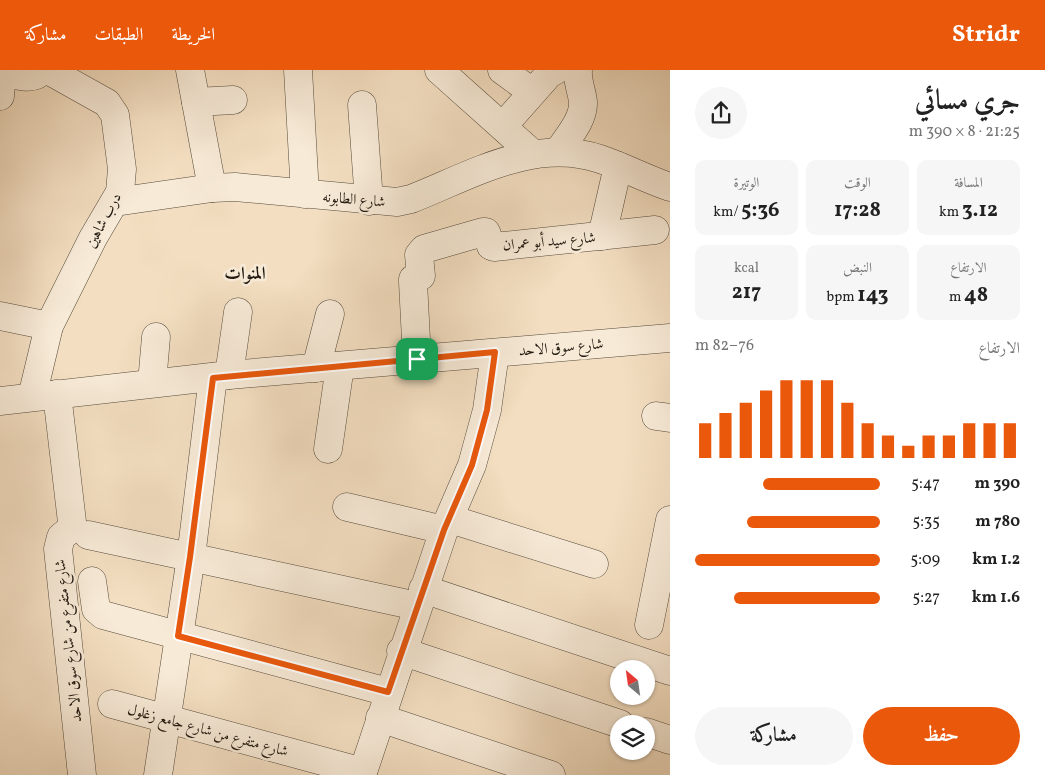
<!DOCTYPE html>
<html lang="ar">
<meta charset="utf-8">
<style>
:root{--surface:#fff;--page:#f6f6f6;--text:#222;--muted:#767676;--accent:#ea580c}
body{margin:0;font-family:Vollkorn,Amiri,serif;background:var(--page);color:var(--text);direction:rtl;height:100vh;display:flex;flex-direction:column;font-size:19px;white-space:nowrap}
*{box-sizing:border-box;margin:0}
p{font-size:16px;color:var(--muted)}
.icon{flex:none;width:28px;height:28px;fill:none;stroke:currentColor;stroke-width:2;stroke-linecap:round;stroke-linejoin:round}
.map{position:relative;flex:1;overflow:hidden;direction:ltr}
.details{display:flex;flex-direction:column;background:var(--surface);width:375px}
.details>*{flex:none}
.needle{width:32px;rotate:331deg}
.buttons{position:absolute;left:610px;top:590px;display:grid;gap:10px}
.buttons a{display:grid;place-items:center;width:45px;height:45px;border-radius:50%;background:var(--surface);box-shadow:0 1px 4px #0004;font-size:25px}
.pin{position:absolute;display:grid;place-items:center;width:42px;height:42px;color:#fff;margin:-21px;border-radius:10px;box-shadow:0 2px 8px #0006}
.round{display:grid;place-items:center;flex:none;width:52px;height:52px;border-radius:26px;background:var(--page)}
.headline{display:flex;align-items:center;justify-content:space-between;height:85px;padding:0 25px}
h1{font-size:28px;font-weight:700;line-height:38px}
.figures{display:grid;grid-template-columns:repeat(3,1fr);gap:8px;height:85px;padding:5px 25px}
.figures div{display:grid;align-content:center;border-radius:10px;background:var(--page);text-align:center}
.figures b{font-size:21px;font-weight:700}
.figures small{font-size:14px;font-weight:400}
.figures p{font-size:14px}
.chart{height:140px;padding:10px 25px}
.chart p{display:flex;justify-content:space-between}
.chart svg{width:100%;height:90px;margin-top:5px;stroke:var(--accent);stroke-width:6}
.button{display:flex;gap:10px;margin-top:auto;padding:10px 25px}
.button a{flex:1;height:58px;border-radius:30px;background:var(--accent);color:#fff;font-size:20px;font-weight:700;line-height:58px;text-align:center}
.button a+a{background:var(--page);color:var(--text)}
ul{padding:0 25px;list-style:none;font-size:16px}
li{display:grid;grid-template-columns:80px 60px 1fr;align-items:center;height:38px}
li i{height:12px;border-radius:6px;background:var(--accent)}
header{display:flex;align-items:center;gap:30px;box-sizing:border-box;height:70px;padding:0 25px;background:var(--accent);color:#fff}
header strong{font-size:24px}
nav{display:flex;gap:28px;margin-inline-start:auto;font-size:18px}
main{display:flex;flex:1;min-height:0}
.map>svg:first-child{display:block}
</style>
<header>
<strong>Stridr</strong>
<nav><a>الخريطة</a><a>الطبقات</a><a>مشاركة</a></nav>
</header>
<main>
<section class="details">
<div class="headline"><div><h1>جري مسائي</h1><p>21:25 · 8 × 390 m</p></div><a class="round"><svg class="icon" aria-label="share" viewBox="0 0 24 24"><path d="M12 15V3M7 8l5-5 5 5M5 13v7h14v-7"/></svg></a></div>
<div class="figures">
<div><p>المسافة</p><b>3.12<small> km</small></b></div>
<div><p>الوقت</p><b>17:28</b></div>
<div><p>الوتيرة</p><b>5:36<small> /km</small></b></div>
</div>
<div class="figures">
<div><p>الارتفاع</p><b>48<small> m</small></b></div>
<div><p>النبض</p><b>143<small> bpm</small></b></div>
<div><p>kcal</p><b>217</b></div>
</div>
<div class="chart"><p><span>الارتفاع</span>76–82 m</p>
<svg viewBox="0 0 160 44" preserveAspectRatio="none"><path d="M5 44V27M15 44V22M25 44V17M35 44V11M45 44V6M55 44V6M65 44V6M75 44V17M85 44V27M95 44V33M105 44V38M115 44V33M125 44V33M135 44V27M145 44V27M155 44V27"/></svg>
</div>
<ul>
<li><b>390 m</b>5:47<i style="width:63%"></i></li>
<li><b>780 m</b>5:35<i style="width:72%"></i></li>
<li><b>1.2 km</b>5:09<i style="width:100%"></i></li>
<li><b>1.6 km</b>5:27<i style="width:79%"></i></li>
</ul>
<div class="button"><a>حفظ</a><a>مشاركة</a></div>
</section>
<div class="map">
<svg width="670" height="705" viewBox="0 0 670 705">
<rect width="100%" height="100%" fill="#f3dec1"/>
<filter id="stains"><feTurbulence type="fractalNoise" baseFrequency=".004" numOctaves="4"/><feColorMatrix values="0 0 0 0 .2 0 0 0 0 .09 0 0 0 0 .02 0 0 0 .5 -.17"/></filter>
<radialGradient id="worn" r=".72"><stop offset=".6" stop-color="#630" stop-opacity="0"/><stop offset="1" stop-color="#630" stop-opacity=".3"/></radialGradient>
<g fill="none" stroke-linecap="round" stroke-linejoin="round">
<defs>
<g id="minor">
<polyline points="190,0 212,118"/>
<polyline points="298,0 305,124"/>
<polyline points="439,0 533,84"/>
<polyline points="502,0 532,22"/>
<path d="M0 1C14 4 32 13 43 0"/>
<polyline points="0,26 2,1"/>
<polyline points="196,32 233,30"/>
<polyline points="362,35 369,131"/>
<polyline points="503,56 549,4 556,0"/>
<path d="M558 82C567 68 584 50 583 32 582 21 577 12 578 0"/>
<path d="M115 132 212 118 235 117 397 132 411 129C470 106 533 67 600 89 624 97 646 109 670 117"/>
<polyline points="602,166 618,96"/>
<polyline points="0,246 49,256"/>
<polyline points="417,289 413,212 413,209 421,206 419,185 424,179 483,162 486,162 491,176 494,177 655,160"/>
<polyline points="316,298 330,244"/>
<polyline points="229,305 238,242"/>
<polyline points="152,313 156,267"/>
<polyline points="57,324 72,452 71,459 61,467 58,479 82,705"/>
<polyline points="32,327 49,256 93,168 120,122 122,99 115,45 107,33 48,0"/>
<polyline points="0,331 229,305 670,268"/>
<polyline points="656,346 670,348"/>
<polyline points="328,379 340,296"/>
<polyline points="347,437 444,460"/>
<polyline points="450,449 594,494"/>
<polyline points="88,465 417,536"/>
<polyline points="92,511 96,539 103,545 388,622"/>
<polyline points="423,519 670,601"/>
<polyline points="649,555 670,450"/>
<polyline points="401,581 620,654"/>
<polyline points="112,634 363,702"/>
<polyline points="380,648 551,705"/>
<polyline points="646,662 670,670"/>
<polyline points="158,705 191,487 213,307"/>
<polyline points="362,705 444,460 472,395 487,340 495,283"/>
</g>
</defs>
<!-- minor casing -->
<use href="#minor" stroke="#564a3c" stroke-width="29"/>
<!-- minor -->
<use href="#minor" stroke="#f7ead7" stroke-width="28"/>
</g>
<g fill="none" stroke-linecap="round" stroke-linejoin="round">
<defs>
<polygon id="route" points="495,282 487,340 472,395 444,460 388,622 178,566 190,487 213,308"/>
</defs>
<!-- route casing -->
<use href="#route" stroke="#fff" stroke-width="10"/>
<!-- route -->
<use href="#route" stroke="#ea580c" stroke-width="6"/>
</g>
<g text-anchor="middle" stroke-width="5" stroke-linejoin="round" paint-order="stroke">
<!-- street labels -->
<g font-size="15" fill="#211910" stroke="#f7ead7">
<text transform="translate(354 129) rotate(5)" y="5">شارع الطابونه</text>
<text transform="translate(103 150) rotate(-62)" y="5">درب شاهين</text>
<text transform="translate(549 171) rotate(-5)" y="5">شارع سيد أبو عمران</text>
<text transform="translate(561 277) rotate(-5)" y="5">شارع سوق الاحد</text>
<text transform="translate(68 571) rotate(-96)" y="5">شارع متفرع من شارع سوق الاحد</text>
<text transform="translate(208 660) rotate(15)" y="5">شارع متفرع من شارع جامع زغلول</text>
</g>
<!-- quarter labels -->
<g font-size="18" font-weight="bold" fill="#211910" stroke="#f7ead7">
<text x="245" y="209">المنوات</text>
</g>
</g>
<rect width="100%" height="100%" filter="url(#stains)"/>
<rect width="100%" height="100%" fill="url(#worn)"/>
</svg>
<div class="buttons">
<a><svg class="needle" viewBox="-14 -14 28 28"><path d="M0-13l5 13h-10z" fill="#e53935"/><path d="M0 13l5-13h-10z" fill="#767676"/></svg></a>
<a><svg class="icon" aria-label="layers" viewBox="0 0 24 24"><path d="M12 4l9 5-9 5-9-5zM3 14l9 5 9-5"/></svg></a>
</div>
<div class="pin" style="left:417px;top:289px;background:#1e9e55"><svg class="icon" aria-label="arrive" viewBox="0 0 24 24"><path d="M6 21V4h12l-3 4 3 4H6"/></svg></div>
</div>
</main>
